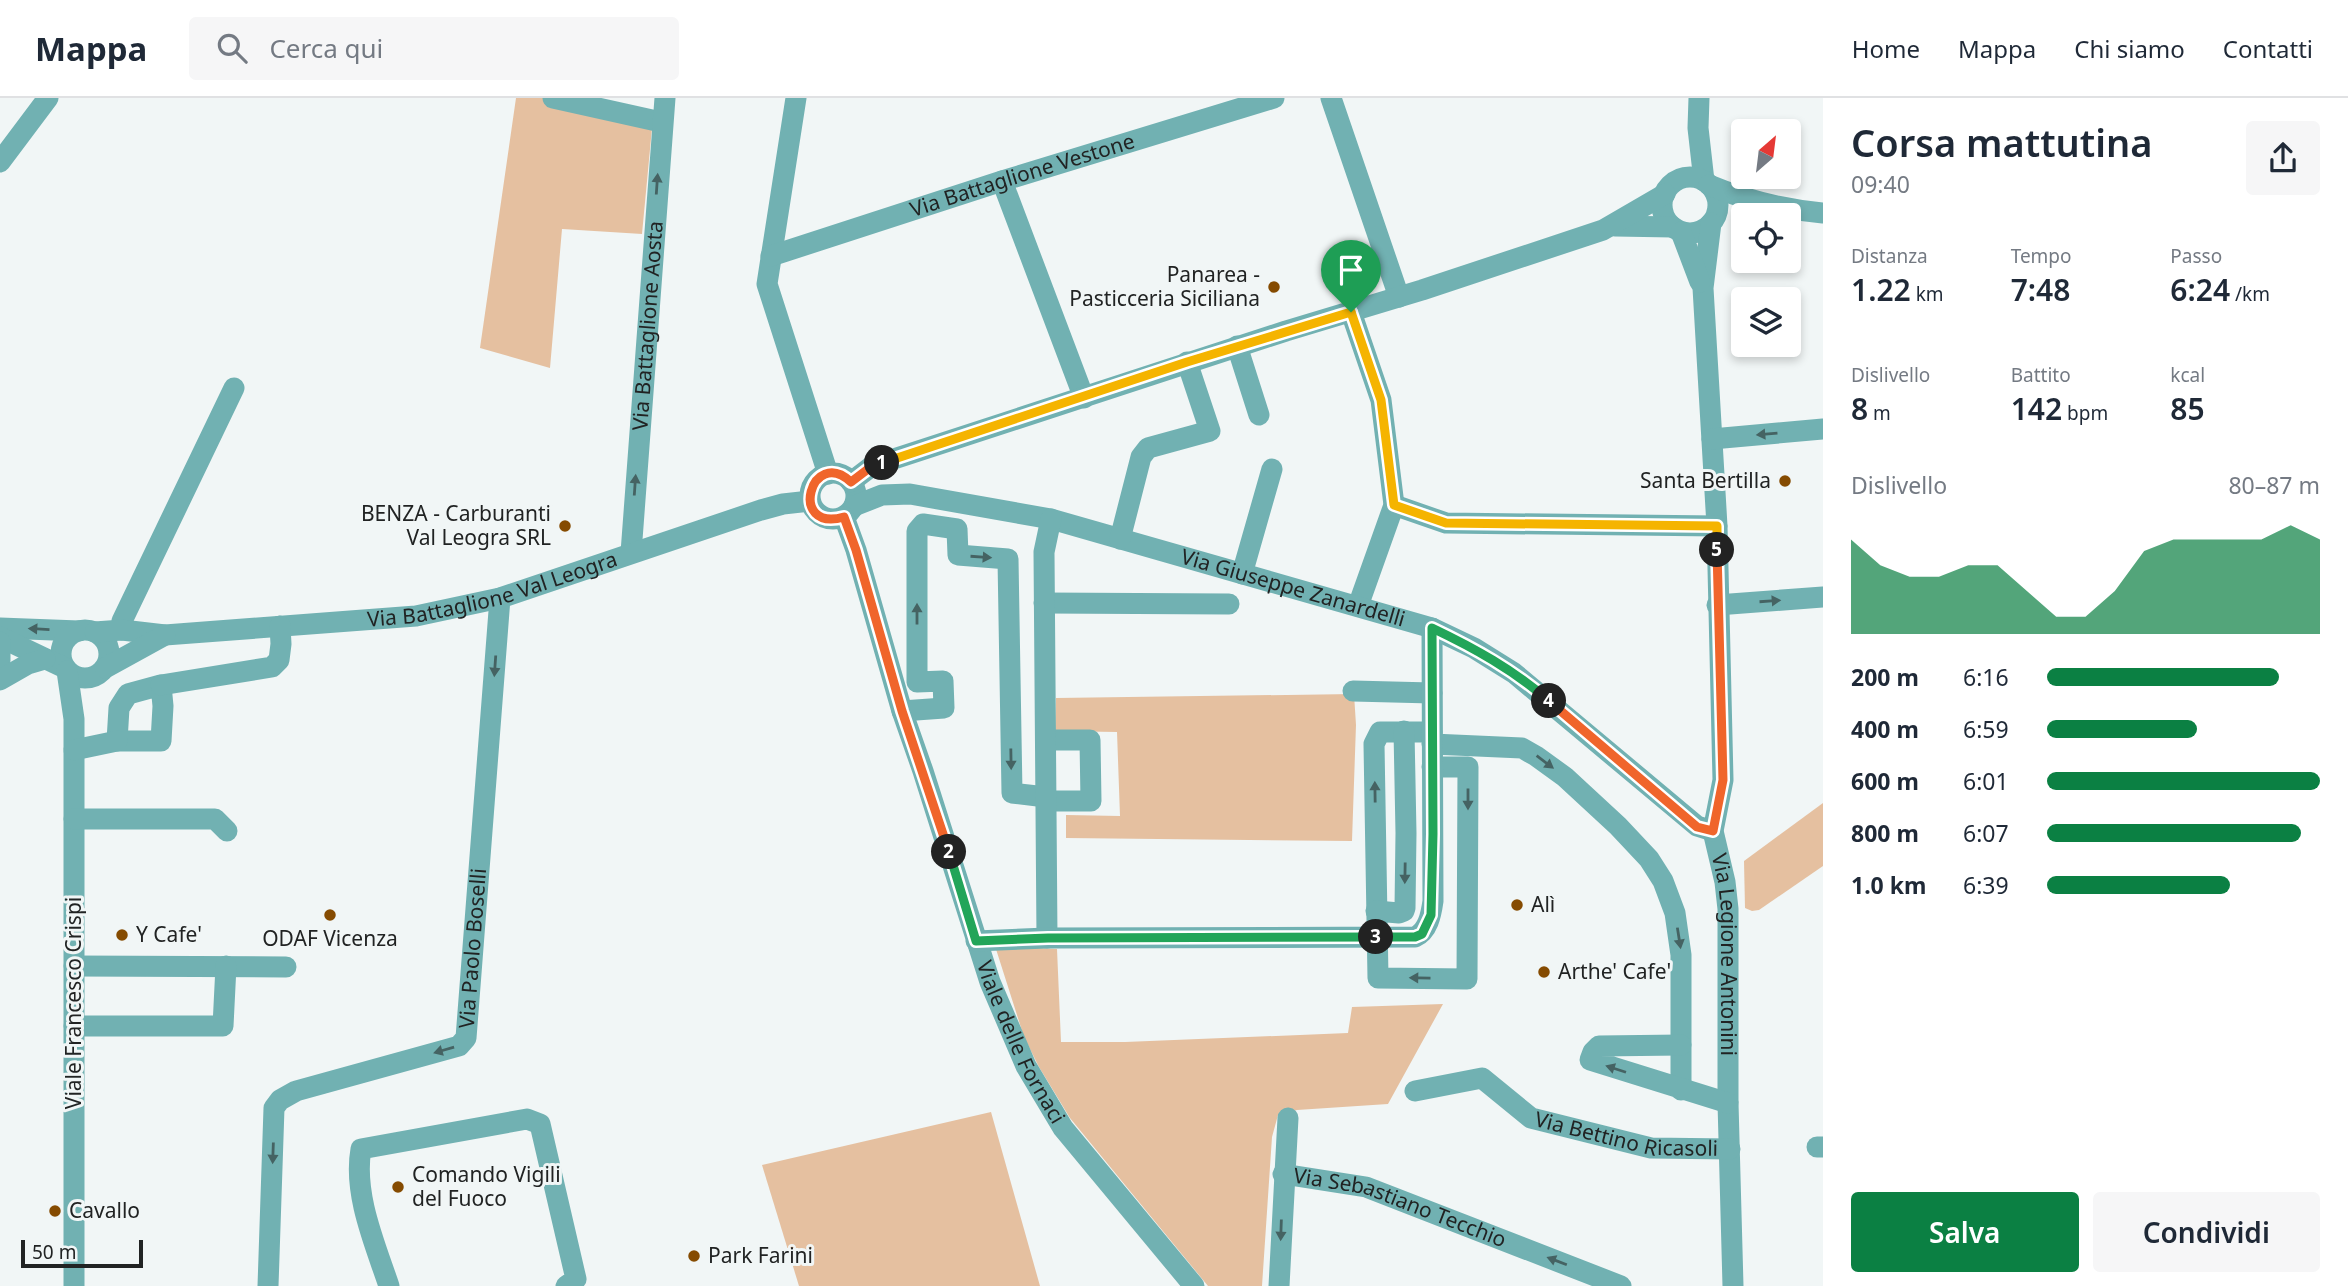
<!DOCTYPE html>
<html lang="it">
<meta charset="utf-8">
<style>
:root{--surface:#fff;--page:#f6f6f7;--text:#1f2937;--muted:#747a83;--line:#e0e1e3;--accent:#0b8043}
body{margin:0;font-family:"Noto Sans",sans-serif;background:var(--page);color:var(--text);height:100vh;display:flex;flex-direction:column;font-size:26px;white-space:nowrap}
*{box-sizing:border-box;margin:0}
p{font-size:23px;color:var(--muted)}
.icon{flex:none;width:38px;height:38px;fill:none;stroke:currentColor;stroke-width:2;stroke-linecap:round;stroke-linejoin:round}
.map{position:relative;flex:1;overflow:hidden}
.panel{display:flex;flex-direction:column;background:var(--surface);width:525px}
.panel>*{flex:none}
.needle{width:46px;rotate:28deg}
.controls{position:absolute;left:1731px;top:21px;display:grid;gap:14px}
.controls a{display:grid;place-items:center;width:70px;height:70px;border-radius:7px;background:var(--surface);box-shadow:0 4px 10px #0003;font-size:35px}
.scale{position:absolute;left:21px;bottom:18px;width:122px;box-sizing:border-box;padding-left:7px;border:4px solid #212323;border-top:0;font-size:19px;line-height:24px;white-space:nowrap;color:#212323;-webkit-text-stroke:5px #f1f6f6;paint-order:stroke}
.pin{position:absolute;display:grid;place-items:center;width:60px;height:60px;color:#fff;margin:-72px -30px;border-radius:50% 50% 50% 0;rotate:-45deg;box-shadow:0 0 7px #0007}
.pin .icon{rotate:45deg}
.km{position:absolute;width:35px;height:35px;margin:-18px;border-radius:50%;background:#222;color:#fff;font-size:19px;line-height:35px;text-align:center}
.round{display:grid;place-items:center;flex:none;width:74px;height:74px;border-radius:7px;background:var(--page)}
.head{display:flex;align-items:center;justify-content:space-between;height:119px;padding:0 28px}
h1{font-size:38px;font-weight:600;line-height:52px}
.metrics{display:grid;grid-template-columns:repeat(3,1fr);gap:10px;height:119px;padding:7px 28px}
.metrics div{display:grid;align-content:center}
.metrics b{font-size:30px;font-weight:600}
.metrics small{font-size:19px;font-weight:400}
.metrics p{font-size:19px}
.chart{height:196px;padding:14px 28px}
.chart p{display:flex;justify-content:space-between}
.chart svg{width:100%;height:126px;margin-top:7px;fill:var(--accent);opacity:.7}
.action{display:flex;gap:14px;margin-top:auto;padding:14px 28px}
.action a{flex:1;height:80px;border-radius:7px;background:var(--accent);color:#fff;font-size:28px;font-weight:600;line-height:80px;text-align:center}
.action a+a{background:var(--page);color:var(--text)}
ul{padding:0 28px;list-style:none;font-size:23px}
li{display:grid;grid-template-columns:112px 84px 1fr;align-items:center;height:52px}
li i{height:18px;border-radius:9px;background:var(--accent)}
header{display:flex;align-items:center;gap:42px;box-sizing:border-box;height:98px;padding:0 35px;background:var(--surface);border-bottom:2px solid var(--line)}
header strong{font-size:33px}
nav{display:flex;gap:38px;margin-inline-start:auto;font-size:24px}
.search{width:490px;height:63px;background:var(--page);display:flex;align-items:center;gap:18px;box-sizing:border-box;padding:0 24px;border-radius:7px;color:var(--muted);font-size:26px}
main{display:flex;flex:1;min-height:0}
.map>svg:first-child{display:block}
</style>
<header>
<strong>Mappa</strong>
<div class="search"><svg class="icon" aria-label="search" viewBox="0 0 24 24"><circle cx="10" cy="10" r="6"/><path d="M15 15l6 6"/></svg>Cerca qui</div>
<nav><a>Home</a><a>Mappa</a><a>Chi siamo</a><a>Contatti</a></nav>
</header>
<main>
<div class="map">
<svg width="1823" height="1188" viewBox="0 0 1823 1188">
<rect width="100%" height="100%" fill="#f1f6f6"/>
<!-- green -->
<g fill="#e5c0a0">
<polygon points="516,0 554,0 652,30 642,136 562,131 550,270 480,250"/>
<polygon points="1354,596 1356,627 1352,743 1066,740 1066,717 1120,718 1117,634 1055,633 1056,600"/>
<polygon points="1823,705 1823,768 1759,812 1752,813 1745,810 1744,763"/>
<polygon points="995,848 1057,851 1061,944 1125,944 1348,935 1352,909 1443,906 1388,1006 1297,1012 1278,1017 1272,1039 1262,1188 1208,1188 1070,1020 1039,969 1024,939"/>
<polygon points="991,1014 1040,1188 799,1188 762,1067"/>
</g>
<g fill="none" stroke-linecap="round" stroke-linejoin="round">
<!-- minor -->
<g stroke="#71b1b2" stroke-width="21">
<polyline points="553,0 661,24"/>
<polyline points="796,0 767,186 828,376"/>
<polyline points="1331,0 1399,199"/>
<polyline points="1699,0 1698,30 1704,83"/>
<polyline points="0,64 48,0"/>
<circle cx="1690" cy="107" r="28"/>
<polyline points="1002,83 1084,300"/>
<path d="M1709 87C1747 103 1783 111 1823 115"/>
<path id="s1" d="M1711 125 1703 190 1717 428 1723 682 1713 733 1725 784 1728 811V1005L1733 1188"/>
<polyline points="1615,128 1673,129"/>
<polyline points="1681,134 1700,184"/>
<path id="s2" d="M771 158 1002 83 1274 0"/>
<polyline points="1351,214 1381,302 1394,407 1358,508"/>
<polyline points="1237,248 1259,317"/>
<polyline points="1712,341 1823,331"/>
<circle cx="833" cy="398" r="23"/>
<polyline points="851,384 872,368 903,358 1286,233 1422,192 1603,132 1665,96"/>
<polyline points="1394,407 1446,425 1717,428"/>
<path id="s3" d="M854 408 882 397 910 396 1051 421 1432 530 1474 550 1514 575 1697 728 1713 733"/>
<path id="s4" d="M844 419 856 452 902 613 923 673 990 884 1026 968 1063 1030 1194 1188"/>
<polyline points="1120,441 1141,359 1148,350 1210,333 1187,264"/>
<path id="s5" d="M631 455 665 0"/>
<polyline points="1242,476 1272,371"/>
<polyline points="1044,505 1229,506"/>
<polyline points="1717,507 1823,499"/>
<polyline points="0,530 79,533"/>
<circle cx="85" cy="556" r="24"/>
<polyline points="122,532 122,523 234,290"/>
<path id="s6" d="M95 534 122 532 165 537 416 518 500 500 761 412 783 406 810 403"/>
<polyline points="0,539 65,570"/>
<polyline points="0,544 0,563"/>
<polyline points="105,570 165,537"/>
<polyline points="67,573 74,621 74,1188"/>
<polyline points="0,582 28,566 45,561"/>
<polygon points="161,587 163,608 161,643 117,643 119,610 128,596"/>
<polyline points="161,587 272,569 279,562 281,546 280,528"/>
<polyline points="1353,593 1432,595"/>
<polyline points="902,613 944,610 943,583 917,584 917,433 923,426 957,431 958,457 1008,461 1012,695 1046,699"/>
<polyline points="1432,634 1380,634 1374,646 1378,880 1467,881 1468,669 1432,669"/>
<polyline points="1046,642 1090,642 1091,703 1046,703"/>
<polyline points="1432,646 1522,650 1536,658 1565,679 1618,728 1649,761 1663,783 1675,815 1681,857 1681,992"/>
<polyline points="74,652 117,643"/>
<polyline points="74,721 215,721 227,733"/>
<polyline points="1376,813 1399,815 1404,813 1405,810 1406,735 1404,633"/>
<polyline points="1047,840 1044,454 1051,421"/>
<path d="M976 843 1047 840 1415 839C1428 833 1431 817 1433 803L1432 530"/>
<polyline points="74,868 286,869"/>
<polyline points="74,928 223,928 226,868"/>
<polyline points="1681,947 1599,948 1593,954 1590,962 1728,1005"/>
<path id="s7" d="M1415 993 1482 980 1531 1020 1651 1050 1730 1051"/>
<polyline points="1817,1049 1823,1049"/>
<path id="s8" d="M1283 1076 1366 1089 1621 1188"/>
<path id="s9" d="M268 1188 274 1010 280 1002 296 993 459 948 466 940 500 500"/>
<path d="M389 1188C375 1146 353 1096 361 1051L527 1021 540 1026 576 1181 566 1188"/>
<polyline points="1279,1188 1288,1020"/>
</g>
</g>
<!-- one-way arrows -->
<defs><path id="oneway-solid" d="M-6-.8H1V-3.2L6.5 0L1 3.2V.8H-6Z" transform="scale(1.75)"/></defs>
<g fill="#456363">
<use href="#oneway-solid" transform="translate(657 86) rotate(-86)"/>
<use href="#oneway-solid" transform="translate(1767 336) rotate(175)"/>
<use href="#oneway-solid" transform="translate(635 387) rotate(-86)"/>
<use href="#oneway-solid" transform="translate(981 459) rotate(4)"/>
<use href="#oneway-solid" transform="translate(1770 503) rotate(-4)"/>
<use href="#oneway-solid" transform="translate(917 516) rotate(-90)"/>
<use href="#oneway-solid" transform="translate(39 531) rotate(-177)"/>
<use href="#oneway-solid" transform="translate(495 568) rotate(94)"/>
<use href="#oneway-solid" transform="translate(1011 661) rotate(89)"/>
<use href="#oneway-solid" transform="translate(1545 664) rotate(37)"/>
<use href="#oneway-solid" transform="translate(1375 694) rotate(-91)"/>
<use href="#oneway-solid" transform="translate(1468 701) rotate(90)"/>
<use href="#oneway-solid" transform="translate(1405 775) rotate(91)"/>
<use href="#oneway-solid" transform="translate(1679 840) rotate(81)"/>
<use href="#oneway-solid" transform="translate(1420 880) rotate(-179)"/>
<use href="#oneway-solid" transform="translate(444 952) rotate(164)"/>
<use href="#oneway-solid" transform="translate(1616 971) rotate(-162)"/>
<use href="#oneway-solid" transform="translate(273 1055) rotate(92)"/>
<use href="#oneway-solid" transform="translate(1281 1132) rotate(92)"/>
<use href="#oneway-solid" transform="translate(1557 1163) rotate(-159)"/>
</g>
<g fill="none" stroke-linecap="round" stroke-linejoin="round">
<defs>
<polyline id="split-1" points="882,365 1187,264 1351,214"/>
<path id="split-2" d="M882 365 872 368 851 384C811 347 787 435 844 419L856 452 902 613 949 754"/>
<polyline id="split-3" points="949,754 976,843 1048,840 1376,839"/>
<path id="split-4" d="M1376 839H1415L1422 836 1431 817 1433 736 1432 530C1474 550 1514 572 1549 603"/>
<polyline id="split-5" points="1549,603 1697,729 1713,733 1723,682 1717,452"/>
<polyline id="split-6" points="1351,214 1381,302 1394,407 1446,425 1717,428 1717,452"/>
</defs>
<!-- split-1 casing -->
<use href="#split-1" stroke="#fff" stroke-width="14"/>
<!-- split-2 casing -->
<use href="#split-2" stroke="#fff" stroke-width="14"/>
<!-- split-3 casing -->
<use href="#split-3" stroke="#fff" stroke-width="14"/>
<!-- split-4 casing -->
<use href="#split-4" stroke="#fff" stroke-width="14"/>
<!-- split-5 casing -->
<use href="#split-5" stroke="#fff" stroke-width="14"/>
<!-- split-6 casing -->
<use href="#split-6" stroke="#fff" stroke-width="14"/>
<!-- split-1 -->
<use href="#split-1" stroke="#f5b400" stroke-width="9"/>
<!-- split-2 -->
<use href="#split-2" stroke="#f0652b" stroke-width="9"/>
<!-- split-3 -->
<use href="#split-3" stroke="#22a559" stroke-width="9"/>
<!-- split-4 -->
<use href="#split-4" stroke="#22a559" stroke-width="9"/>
<!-- split-5 -->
<use href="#split-5" stroke="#f0652b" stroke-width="9"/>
<!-- split-6 -->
<use href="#split-6" stroke="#f5b400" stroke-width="9"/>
</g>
<!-- markers -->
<g fill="#854b01" stroke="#f1f6f6" stroke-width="2.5">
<circle cx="1274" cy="189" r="7"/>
<circle cx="1785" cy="383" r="7"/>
<circle cx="565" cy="428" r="7"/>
<circle cx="1517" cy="807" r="7"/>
<circle cx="330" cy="817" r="7"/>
<circle cx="122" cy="837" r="7"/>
<circle cx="1544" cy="874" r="7"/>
<circle cx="398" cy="1089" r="7"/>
<circle cx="55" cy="1113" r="7"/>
<circle cx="694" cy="1158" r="7"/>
</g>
<g text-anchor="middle" stroke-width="6" stroke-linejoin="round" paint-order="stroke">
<!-- street labels -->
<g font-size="21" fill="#212323" stroke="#f1f6f6">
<text dy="7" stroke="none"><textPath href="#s2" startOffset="264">Via Battaglione Vestone</textPath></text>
<text dy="7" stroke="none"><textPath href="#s5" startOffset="228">Via Battaglione Aosta</textPath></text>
<text dy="7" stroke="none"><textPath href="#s6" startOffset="402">Via Battaglione Val Leogra</textPath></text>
<text dy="7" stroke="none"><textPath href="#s3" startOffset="453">Via Giuseppe Zanardelli</textPath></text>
<text dy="7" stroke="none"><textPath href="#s9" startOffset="476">Via Paolo Boselli</textPath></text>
<text dy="7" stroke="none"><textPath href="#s1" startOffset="735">Via Legione Antonini</textPath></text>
<text transform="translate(74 905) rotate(-90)" y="7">Viale Francesco Crispi</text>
<text dy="7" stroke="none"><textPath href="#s4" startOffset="555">Viale delle Fornaci</textPath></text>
<text dy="7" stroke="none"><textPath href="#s7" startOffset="229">Via Bettino Ricasoli</textPath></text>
<text dy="7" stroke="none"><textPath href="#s8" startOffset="122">Via Sebastiano Tecchio</textPath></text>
</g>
<!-- poi labels -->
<g font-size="21" fill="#212323" stroke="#f1f6f6" text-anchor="start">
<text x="1260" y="184" text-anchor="end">Panarea -<tspan x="1260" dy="24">Pasticceria Siciliana</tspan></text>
<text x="1771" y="390" text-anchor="end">Santa Bertilla</text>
<text x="551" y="423" text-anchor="end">BENZA - Carburanti<tspan x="551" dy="24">Val Leogra SRL</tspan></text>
<text x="1531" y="814">Alì</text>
<text x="136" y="844">Y Cafe'</text>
<text x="330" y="848" text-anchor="middle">ODAF Vicenza</text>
<text x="1558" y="881">Arthe' Cafe'</text>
<text x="412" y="1084">Comando Vigili<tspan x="412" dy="24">del Fuoco</tspan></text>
<text x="69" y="1120">Cavallo</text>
<text x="708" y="1165">Park Farini</text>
</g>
</g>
</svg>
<div class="controls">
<a><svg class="needle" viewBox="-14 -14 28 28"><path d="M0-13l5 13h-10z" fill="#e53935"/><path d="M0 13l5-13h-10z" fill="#747a83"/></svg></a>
<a><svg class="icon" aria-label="locate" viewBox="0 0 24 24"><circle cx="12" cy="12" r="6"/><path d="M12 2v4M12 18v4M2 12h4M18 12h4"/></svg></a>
<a><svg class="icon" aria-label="layers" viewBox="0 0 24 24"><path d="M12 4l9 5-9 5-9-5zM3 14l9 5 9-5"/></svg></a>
</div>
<div class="scale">50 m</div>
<div class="pin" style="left:1351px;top:214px;background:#1e9e55"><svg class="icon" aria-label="arrive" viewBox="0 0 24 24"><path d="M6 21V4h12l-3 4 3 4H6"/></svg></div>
<b class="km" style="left:882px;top:365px">1</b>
<b class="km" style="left:949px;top:754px">2</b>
<b class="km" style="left:1376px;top:839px">3</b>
<b class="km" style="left:1549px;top:603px">4</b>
<b class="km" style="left:1717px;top:452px">5</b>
</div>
<section class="panel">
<div class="head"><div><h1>Corsa mattutina</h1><p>09:40</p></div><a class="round"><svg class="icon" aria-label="share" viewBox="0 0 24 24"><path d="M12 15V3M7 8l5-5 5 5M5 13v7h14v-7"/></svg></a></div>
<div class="metrics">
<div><p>Distanza</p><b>1.22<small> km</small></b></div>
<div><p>Tempo</p><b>7:48</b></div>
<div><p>Passo</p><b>6:24<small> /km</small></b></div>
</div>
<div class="metrics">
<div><p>Dislivello</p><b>8<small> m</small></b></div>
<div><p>Battito</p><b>142<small> bpm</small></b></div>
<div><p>kcal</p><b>85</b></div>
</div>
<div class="chart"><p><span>Dislivello</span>80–87 m</p>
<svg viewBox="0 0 160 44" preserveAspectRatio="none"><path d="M0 44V11L10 20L20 24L30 24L40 20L50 20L60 29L70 38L80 38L90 29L100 15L110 11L120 11L130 11L140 11L150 6L160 11V44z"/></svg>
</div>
<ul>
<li><b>200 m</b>6:16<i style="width:85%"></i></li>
<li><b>400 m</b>6:59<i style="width:55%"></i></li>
<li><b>600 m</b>6:01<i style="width:100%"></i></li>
<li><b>800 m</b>6:07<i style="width:93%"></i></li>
<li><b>1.0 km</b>6:39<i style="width:67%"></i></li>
</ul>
<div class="action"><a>Salva</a><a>Condividi</a></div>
</section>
</main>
